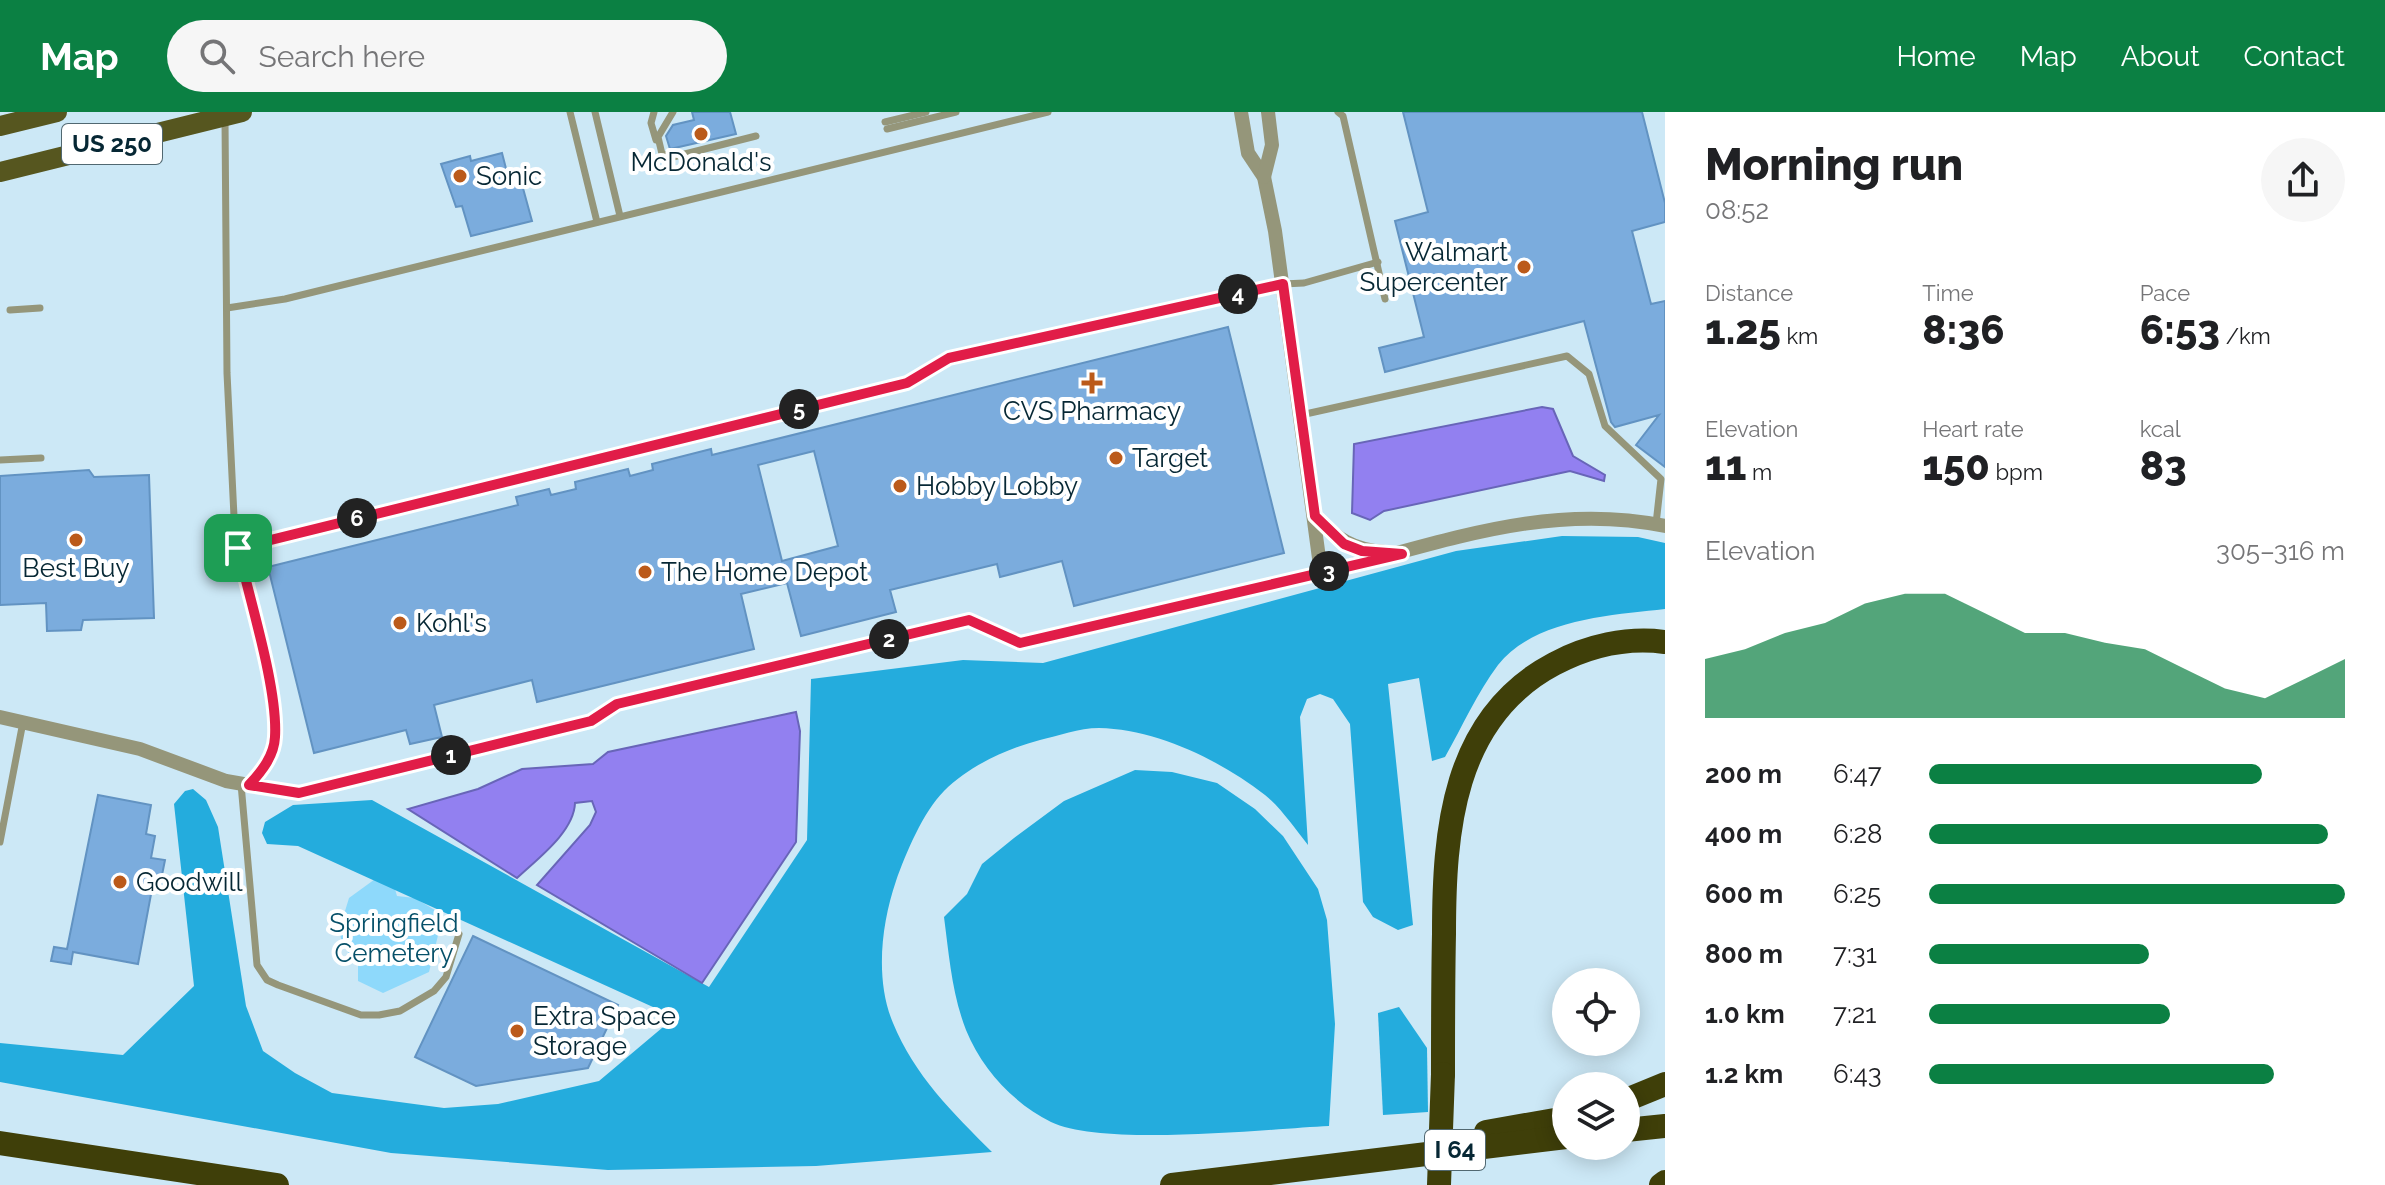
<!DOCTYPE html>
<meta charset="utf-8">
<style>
:root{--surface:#fff;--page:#f6f6f6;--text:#202124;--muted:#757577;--accent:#0b8043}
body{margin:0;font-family:Raleway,sans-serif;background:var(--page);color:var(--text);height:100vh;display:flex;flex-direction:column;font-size:30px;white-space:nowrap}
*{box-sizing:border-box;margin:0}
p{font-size:26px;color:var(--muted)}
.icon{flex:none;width:44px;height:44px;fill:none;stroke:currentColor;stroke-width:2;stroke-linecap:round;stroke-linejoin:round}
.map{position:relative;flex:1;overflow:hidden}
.details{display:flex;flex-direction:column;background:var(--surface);width:720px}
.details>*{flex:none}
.tools{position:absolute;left:1552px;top:856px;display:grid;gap:16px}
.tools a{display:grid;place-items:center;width:88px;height:88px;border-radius:50%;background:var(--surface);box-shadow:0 4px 20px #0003;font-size:40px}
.pin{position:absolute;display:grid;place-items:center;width:68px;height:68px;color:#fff;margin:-34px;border-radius:16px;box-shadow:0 4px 12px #0006}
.km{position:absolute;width:40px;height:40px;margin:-20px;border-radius:50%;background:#222;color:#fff;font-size:22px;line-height:40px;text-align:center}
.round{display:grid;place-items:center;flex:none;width:84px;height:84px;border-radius:42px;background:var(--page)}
.overview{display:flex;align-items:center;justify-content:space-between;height:136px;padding:0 40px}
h1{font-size:44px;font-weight:800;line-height:60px}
.stats{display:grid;grid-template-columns:repeat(3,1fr);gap:12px;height:136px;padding:8px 40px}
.stats div{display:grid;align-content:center}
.stats b{font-size:40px;font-weight:800}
.stats small{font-size:22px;font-weight:400}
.stats p{font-size:22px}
.chart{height:224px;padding:16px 40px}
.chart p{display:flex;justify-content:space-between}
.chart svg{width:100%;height:144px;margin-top:8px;fill:var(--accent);opacity:.7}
ul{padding:0 40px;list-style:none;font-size:26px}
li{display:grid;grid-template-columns:128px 96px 1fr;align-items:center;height:60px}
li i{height:20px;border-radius:10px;background:var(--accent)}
header{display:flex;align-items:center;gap:48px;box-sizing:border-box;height:112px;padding:0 40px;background:var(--accent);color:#fff}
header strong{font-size:38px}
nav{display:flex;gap:44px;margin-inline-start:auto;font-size:28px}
.search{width:560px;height:72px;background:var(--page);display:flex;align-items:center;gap:20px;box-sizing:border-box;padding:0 28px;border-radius:44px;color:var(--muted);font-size:30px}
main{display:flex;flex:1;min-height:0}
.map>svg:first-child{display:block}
</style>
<header>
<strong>Map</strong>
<div class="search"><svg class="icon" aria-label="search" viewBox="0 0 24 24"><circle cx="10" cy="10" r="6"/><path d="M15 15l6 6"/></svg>Search here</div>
<nav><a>Home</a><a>Map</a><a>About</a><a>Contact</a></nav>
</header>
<main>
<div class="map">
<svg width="1665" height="1073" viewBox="0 0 1665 1073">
<rect width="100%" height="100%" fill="#cce8f6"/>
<!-- green -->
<path fill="#8ed9fb" d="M382 762 392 767 397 784 415 786 443 803 429 860 383 881 358 869V851C332 826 340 817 349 786Z"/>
<!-- forest -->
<g fill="#24acdd">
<path d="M1562 424 1638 425 1665 431V497C1612 503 1534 507 1498 553 1477 581 1462 615 1445 645L1432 649 1419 566 1388 572 1413 813 1398 818 1373 805 1363 790 1350 612 1333 587 1320 582 1307 587 1300 605 1308 733C1295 717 1281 696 1265 683 1220 648 1156 617 1099 616 1079 616 1058 624 1040 628 1006 637 969 654 944 679 923 700 906 741 896 769 881 813 875 868 893 911 914 963 953 1001 992 1040L816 1054 608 1058 391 1041 0 970V931L123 943 194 874 174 692 185 679 193 677 206 688 218 715 246 894 263 939 295 961 332 981 444 996 498 992 599 969 675 905 298 734 267 732 262 721 265 710 293 693 372 688 709 875 807 728 811 567 963 548 1043 551 1456 439Z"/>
<path d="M1135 658 1172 660 1217 671 1255 697 1283 724 1318 777 1327 808 1335 912 1329 1014C1265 1017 1104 1035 1051 1010 1013 991 982 957 966 918 952 882 949 843 944 805L967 782 982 752 1014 726 1064 689Z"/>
<polygon points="1399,895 1427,936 1428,1000 1383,1003 1378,901"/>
</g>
<!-- water -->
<g fill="#9280f0" stroke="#6865b8" stroke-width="2">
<polygon points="1542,295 1553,297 1573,344 1605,363 1604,369 1570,359 1384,399 1370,408 1352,401 1354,332"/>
<path d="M796 600 800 619 796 730 702 871 537 773 590 713 596 700 592 689 575 691C574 720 537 747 517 766L408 697 478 677 522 657 593 652 608 640Z"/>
</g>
<!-- building -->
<g fill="#7bacdd" stroke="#6293c2" stroke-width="2" fill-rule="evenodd">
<polygon points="692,0 730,0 736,22 670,37 666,24 673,13 694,8"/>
<polygon points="1403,0 1642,0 1665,91 1665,110 1632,119 1651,192 1665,189 1665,355 1636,333 1659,303 1615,315 1611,310 1584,209 1385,260 1379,236 1424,225 1395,109 1428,100"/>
<polygon points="502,41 510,72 521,69 532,109 471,124 462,94 456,95 441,52 470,44 471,49"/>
<path d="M1228 215 1284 441 1074 494 1062 449 1000 465 997 452 890 478 896 500 801 524 787 471 741 482 754 537 537 590 532 568 434 593 442 625 410 632 406 618 314 641 268 455 518 393 516 385 549 377 551 383 576 377 575 370 628 357 630 364 653 358 652 352 711 337 712 343ZM814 339 838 434 782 449 758 353Z"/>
<polygon points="89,358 94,365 149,363 154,506 83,508 81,518 47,519 46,491 0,493 0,364"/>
<polygon points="98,683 151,693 146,722 155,724 151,746 165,748 159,778 152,777 138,852 73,840 71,852 51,849 54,835 67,837"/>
<polygon points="473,824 618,893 588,956 476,974 415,945"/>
</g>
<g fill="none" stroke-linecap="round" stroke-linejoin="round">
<!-- service -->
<g stroke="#95967a" stroke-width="7">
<polyline points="570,0 597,110"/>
<polyline points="595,0 620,104"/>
<polyline points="654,0 651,11 656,28"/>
<polyline points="673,0 658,25 662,42 673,45 756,24"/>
<polyline points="1338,0 1343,4 1385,187"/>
<polyline points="225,7 227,261 235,425 271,584 275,626 267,653 249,673"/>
<polyline points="885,10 926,0"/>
<polyline points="887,17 956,0"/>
<polyline points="227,196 285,187 1048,0"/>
<polyline points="10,198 40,196"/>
<polyline points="1301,303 1567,244 1589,262 1605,314 1661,367 1656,412"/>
<polyline points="0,348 41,346"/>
<polyline points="238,436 907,271 949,246 1283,172 1304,171 1378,150"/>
<polyline points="241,672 257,853 267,868 278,873 361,903 379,903 400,899 434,879 446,865 459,822"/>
<polyline points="249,673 299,681 591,609 617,592 969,508 1020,531 1321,461"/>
<polyline points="0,730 23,610"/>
</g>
<!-- minor -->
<g stroke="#95967a" stroke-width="14">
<path d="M1241 0 1248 41 1264 65 1275 119 1321 461C1437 433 1544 389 1665 414"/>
<polyline points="1264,65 1272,33 1268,0"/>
<path d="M1315 404C1337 427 1353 438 1385 440"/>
<polyline points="0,605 140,637 226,669 249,673"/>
</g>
<!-- primary -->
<g stroke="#56561f" stroke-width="20">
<polyline points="0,14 57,0"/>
<polyline points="0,60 242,0"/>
</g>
<!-- motorway -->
<g stroke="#3f3f09" stroke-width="24">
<path d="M1443 962C1443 916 1443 869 1444 822 1444 720 1452 606 1554 552 1588 534 1627 525 1665 530"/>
<polyline points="1626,988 1665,972"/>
<polyline points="1626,1018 1665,1014"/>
<polyline points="1486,1020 1566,1006"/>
<polyline points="0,1031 277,1073"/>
<polyline points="1172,1073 1566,1025"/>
<polyline points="1661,1073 1665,1070"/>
</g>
<!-- motorway-bridge -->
<polyline stroke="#3f3f09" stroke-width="24" points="1439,1073 1443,962"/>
</g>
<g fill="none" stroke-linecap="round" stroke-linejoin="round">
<defs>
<path id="route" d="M1283 172 1315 404 1344 432 1362 439 1402 442 1020 531 969 508 617 592 591 609 299 681 249 673C262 659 274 644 275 625 278 576 249 486 238 436L907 271 949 246Z"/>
</defs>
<!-- route casing -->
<use href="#route" stroke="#fff" stroke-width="16"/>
<!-- route -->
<use href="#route" stroke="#e11d48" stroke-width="10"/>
</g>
<!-- markers -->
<g fill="#bb5a1a" stroke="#fff" stroke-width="3">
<circle cx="701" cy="22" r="8"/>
<circle cx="460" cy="64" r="8"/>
<circle cx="1524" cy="155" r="8"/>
<path d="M1088 259h8v8h8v8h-8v8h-8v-8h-8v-8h8z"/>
<circle cx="1116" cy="346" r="8"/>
<circle cx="900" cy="374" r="8"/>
<circle cx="76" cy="428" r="8"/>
<circle cx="645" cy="460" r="8"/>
<circle cx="400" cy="511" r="8"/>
<circle cx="120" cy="770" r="8"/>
<circle cx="517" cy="919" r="8"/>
</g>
<g text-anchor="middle" stroke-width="8" stroke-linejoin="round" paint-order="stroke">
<!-- shield labels -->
<g fill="#fff" stroke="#516871" stroke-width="2">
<rect x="62" y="12" width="100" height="40" rx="6"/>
<rect x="1425" y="1018" width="60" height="40" rx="6"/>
</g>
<g font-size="24" font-weight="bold" fill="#062734">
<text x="112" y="40">US 250</text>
<text x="1455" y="1046">I 64</text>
</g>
<!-- poi labels -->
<g font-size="26" fill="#062734" stroke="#fff" text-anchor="start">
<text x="701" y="59" text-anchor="middle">McDonald's</text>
<text x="476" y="73">Sonic</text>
<text x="1508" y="149" text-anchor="end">Walmart<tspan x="1508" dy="30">Supercenter</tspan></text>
<text x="1092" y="308" text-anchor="middle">CVS Pharmacy</text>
<text x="1132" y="355">Target</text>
<text x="916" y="383">Hobby Lobby</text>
<text x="76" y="465" text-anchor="middle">Best Buy</text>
<text x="661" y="469">The Home Depot</text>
<text x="416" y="520">Kohl's</text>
<text x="136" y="779">Goodwill</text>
<text x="533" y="913">Extra Space<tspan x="533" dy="30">Storage</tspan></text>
</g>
<!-- park labels -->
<g font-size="26" fill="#065069" stroke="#fff">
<text x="394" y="820">Springfield<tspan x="394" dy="30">Cemetery</tspan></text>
</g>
</g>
</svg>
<div class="tools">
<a><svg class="icon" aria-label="locate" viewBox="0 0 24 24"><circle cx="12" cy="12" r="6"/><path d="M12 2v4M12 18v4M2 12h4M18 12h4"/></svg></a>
<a><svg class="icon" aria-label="layers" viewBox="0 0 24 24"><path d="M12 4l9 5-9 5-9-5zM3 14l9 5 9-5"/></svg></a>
</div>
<div class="pin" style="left:238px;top:436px;background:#1e9e55"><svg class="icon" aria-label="arrive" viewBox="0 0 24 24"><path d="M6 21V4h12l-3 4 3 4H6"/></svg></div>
<b class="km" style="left:451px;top:643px">1</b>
<b class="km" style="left:889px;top:527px">2</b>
<b class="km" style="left:1329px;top:459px">3</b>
<b class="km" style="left:1238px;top:182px">4</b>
<b class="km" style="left:799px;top:297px">5</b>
<b class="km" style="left:357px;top:406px">6</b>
</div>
<section class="details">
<div class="overview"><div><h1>Morning run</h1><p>08:52</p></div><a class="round"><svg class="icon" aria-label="share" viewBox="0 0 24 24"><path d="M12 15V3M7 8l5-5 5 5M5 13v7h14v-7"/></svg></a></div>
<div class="stats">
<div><p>Distance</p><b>1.25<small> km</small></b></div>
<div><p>Time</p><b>8:36</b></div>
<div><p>Pace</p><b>6:53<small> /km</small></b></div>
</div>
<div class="stats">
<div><p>Elevation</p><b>11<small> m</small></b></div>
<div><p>Heart rate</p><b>150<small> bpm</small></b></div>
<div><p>kcal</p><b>83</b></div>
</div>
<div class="chart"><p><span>Elevation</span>305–316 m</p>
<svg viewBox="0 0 160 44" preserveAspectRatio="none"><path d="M0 44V26L10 23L20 18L30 15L40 9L50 6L60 6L70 12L80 18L90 18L100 21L110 23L120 29L130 35L140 38L150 32L160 26V44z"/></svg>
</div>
<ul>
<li><b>200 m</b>6:47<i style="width:80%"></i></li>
<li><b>400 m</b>6:28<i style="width:96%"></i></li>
<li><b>600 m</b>6:25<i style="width:100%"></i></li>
<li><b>800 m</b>7:31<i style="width:53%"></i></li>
<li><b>1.0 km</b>7:21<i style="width:58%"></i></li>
<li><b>1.2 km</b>6:43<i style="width:83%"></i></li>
</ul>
</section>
</main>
